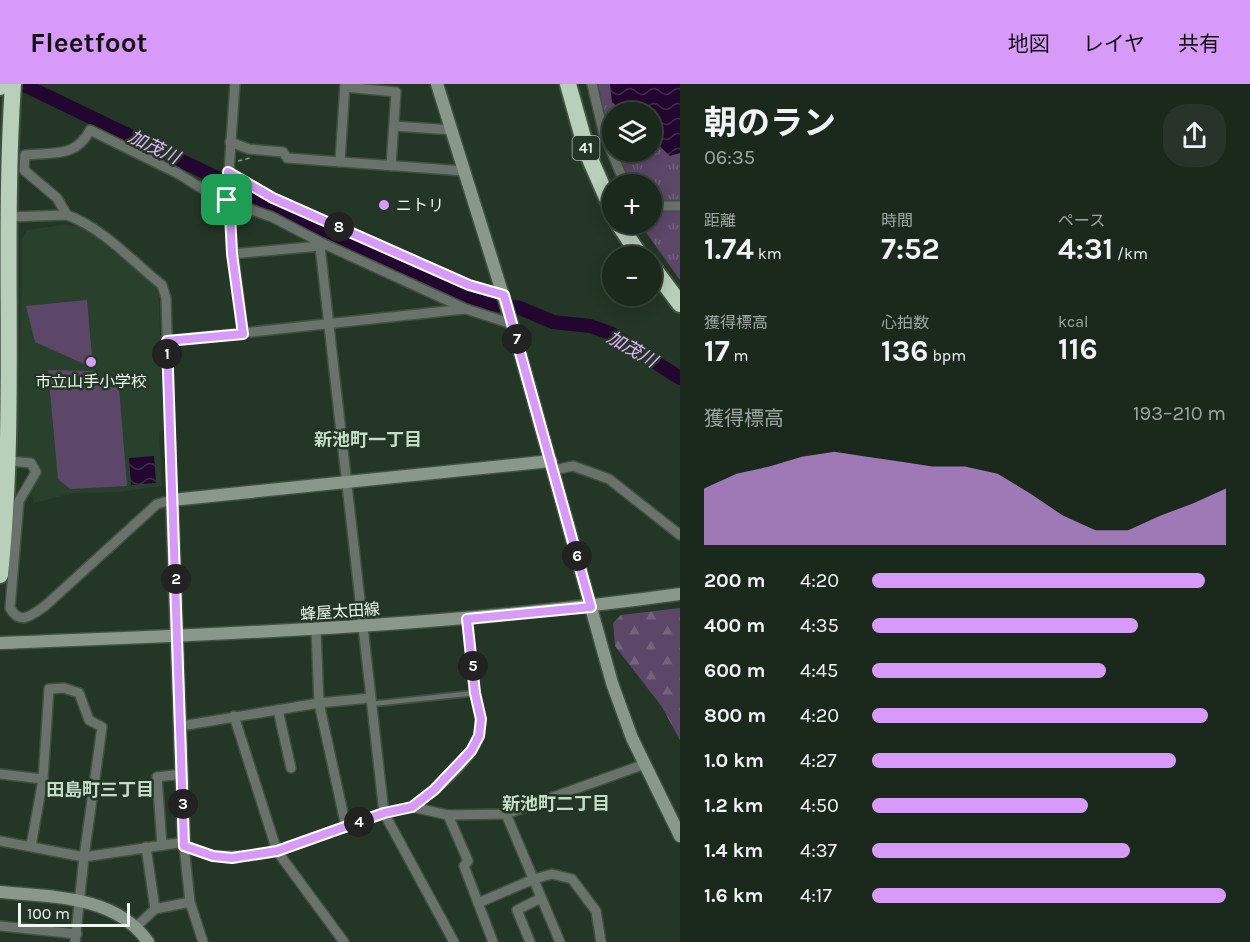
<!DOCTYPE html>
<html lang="ja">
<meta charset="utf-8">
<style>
:root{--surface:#1b281c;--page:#283429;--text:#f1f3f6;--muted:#a0a6a3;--line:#39443b;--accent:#d89af8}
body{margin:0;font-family:Karla,"Noto Sans JP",sans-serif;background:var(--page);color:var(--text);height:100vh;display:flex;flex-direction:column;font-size:22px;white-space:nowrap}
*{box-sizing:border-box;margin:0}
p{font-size:20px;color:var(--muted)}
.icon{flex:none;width:33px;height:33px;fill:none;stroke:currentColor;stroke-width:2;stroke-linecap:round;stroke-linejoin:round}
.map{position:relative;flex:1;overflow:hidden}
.sheet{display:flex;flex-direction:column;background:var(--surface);width:570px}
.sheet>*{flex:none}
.fabs{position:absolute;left:602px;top:18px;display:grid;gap:12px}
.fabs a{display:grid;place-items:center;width:60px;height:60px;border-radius:50%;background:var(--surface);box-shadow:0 3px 15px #0003,0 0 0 2px var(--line);font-size:30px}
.scale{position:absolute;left:18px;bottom:15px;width:112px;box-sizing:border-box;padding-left:6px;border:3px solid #edf8ee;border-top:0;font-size:16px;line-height:21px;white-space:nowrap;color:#edf8ee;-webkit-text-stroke:4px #243626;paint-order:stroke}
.pin{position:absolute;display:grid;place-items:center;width:51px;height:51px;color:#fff;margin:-26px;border-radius:12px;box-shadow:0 3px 9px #0006}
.km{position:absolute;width:30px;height:30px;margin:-15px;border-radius:50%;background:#222;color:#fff;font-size:16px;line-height:30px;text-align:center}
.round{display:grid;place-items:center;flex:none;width:63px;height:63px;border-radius:24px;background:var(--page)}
.summary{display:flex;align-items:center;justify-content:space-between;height:102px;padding:0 24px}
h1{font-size:33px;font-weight:700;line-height:45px}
.metrics{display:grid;grid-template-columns:repeat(3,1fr);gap:9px;height:102px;padding:6px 24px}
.metrics div{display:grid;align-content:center}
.metrics b{font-size:30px;font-weight:700}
.metrics small{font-size:16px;font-weight:400}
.metrics p{font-size:16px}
.chart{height:168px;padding:12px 24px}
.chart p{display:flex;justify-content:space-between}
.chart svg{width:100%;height:108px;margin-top:6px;fill:var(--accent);opacity:.7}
ul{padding:0 24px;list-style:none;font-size:20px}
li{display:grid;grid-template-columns:96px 72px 1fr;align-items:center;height:45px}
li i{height:15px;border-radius:8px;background:var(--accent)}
header{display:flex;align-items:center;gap:36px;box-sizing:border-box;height:84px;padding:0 30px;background:var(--accent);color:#111}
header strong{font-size:28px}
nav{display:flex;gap:33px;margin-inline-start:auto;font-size:21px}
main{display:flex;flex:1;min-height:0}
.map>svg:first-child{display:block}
</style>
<header>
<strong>Fleetfoot</strong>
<nav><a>地図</a><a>レイヤ</a><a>共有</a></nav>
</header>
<main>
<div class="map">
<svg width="680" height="858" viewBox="0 0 680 858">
<defs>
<pattern id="forest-firs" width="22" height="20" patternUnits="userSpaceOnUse" patternTransform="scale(1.5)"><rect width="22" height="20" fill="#5c4768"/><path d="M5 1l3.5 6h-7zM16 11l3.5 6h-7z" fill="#74627e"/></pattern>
<pattern id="park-tufts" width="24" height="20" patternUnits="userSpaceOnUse" patternTransform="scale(1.5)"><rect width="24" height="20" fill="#5c4768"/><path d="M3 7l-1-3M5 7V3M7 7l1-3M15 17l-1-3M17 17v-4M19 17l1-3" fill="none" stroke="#74627e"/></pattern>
<pattern id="water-waves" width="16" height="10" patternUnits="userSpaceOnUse" patternTransform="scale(1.5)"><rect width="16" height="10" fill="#23062f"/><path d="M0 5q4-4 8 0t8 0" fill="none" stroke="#432b4d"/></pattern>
</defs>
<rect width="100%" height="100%" fill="#243626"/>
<!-- built -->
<polygon fill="#29412c" points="62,141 76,142 89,146 158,205 165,347 159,348 162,402 118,408 73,409 34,419 30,403 39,393 41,384 37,375 18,372 22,155 27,146"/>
<!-- grass -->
<g fill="#5c4768">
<polygon points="87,216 93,284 35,258 26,222"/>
<polygon points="48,286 95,287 110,303 119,303 127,402 70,405 58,395"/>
</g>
<!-- forest -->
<polygon fill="url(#forest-firs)" points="680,524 680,656 662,623 615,562 613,539 621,531"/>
<!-- park -->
<path fill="url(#park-tufts)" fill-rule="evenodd" d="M587 0H680V196L640 140H651V100H619L593 27ZM612 28H651V68H612Z"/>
<!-- water -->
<g fill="url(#water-waves)">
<polygon points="610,0 680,0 680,69 670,72 651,54 651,28 624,28 612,18"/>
<polygon points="154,372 156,399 131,401 129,374"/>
</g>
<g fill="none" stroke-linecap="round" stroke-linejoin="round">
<!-- river -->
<polyline stroke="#23062f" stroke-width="14" points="22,0 456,209 484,219 520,224 553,238 590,242 610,249 680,294"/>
<defs>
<polyline id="lane" points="371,620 475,609"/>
<g id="street">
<polyline points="235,0 227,116 243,250"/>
<polyline points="592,0 603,47 625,100"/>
<polyline points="345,3 396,8 391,82"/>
<polyline points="394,42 452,46"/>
<polyline points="230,58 249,65 283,68 287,74 465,87"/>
<polyline points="340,78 345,0"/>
<polyline points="228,88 273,114 469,201 504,211"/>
<polyline points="651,122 680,122"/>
<path d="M67 131 57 114 24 86 25 71C53 68 76 74 90 46L177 89 217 114 272 133 322 159 466 225 512 240"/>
<path d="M8 133 67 131C103 144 133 178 162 201L166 214 172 416 157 420 45 522C32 531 20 542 10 524L19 417 36 388 31 379 9 377"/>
<polyline points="232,170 320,162 384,729 454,858"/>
<polyline points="167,257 465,225"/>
<polyline points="554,386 573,382 609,395 680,451"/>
<polyline points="316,546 319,619 346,743"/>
<polyline points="278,626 291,684"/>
<polyline points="234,632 277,767 344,858"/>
<polyline points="181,642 319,619 370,614"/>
<polyline points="0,690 43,695"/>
<path d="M412 723C436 704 467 683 478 654 484 638 477 624 475 608 471 584 470 559 467 535"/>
<polyline points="506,730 560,858"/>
<polyline points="448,731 468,777 464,782 493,858"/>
<polyline points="0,757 84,773 178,759 213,772 250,772 277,767 384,729 412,723 448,731 506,730 645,680"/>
<polyline points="162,761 157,693 182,690"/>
<polyline points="31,762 43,695 49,605 64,604 79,609 89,636 102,643 84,773 75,858"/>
<polyline points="184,762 190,818 203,858"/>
<polyline points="146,763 155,825"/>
<polyline points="478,819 534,795 552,790 572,795 596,827 601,858"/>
<polyline points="0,842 77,850"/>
<polyline points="137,842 155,825 190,818"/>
<polyline points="530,858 517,826 541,814"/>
</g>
<g id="secondary">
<polyline points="437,0 512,240 612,599 632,654 680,752"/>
<path d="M0 559C227 550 454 542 680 510"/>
<polyline points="184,762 172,416 551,377"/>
<path d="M0 808C51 813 116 811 148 858"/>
</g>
<g id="highway">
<polyline points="568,0 587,68 612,125"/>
<polyline points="0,3 0,0"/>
<polyline points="619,140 640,172"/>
<polyline points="651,181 680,220"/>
<path d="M0 491C17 328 2 164 13 0"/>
</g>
</defs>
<!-- lane casing -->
<use href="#lane" stroke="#405142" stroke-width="8"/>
<!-- street casing -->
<use href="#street" stroke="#405142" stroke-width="12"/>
<!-- secondary casing -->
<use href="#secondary" stroke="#405142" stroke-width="15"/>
<!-- highway casing -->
<use href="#highway" stroke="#405142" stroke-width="20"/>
<!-- path -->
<polyline stroke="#88978a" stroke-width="1.5" stroke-dasharray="4.5 3" stroke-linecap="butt" points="238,77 250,74"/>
<!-- lane -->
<use href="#lane" stroke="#6a736b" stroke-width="4.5"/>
<!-- street -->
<use href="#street" stroke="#6a736b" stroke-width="9"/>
<!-- secondary -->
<use href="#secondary" stroke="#8a988b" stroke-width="12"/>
<!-- highway -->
<use href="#highway" stroke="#b8cfba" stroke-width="16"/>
</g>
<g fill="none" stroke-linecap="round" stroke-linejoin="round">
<defs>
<polygon id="route" points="228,88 273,114 469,201 504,211 591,523 467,535 475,609 481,635 479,652 471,667 434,706 412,723 384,729 277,767 232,774 213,772 184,762 167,257 243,250 232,170"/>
</defs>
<!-- route casing -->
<use href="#route" stroke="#fff" stroke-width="12"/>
<!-- route -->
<use href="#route" stroke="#d89af8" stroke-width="8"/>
</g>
<!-- markers -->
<g fill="#d89af8" stroke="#243626" stroke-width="2">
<circle cx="384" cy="121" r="6"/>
<circle cx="91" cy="278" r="6"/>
</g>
<g text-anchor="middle" stroke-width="5" stroke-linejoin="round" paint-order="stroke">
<!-- shield labels -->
<rect fill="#243626" stroke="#b1beb2" stroke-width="1.5" x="572.5" y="52" width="27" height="24" rx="4.5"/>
<g font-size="15" font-weight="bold" fill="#edf8ee">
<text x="586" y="69">41</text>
</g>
<!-- poi labels -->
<g font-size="16" fill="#edf8ee" stroke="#243626" text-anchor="start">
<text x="396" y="127">ニトリ</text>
<text x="91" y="303" text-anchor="middle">市立山手小学校</text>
</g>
<!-- street labels -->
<g font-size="16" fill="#edf8ee" stroke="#243626">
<text transform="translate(340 527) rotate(-4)" y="6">蜂屋太田線</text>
</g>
<!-- water labels -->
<g font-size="18" font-style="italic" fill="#e6b5ff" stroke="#243626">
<text transform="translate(154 63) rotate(26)" y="6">加茂川</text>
<text transform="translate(632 265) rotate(30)" y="6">加茂川</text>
</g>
<!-- neighbourhood labels -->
<g font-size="18" font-weight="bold" fill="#c5dcc7" stroke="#243626">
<text x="368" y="362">新池町一丁目</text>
<text x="100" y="712">田島町三丁目</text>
<text x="556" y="726">新池町二丁目</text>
</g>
</g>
</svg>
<div class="fabs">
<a><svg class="icon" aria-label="layers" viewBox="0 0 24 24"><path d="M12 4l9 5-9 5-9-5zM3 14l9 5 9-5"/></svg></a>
<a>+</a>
<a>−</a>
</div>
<div class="scale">100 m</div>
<div class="pin" style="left:227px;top:116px;background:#1e9e55"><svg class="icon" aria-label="arrive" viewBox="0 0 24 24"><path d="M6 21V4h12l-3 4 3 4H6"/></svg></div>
<b class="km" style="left:167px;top:270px">1</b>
<b class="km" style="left:176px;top:495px">2</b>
<b class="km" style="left:183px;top:720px">3</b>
<b class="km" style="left:359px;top:738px">4</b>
<b class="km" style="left:473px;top:582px">5</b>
<b class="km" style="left:577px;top:472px">6</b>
<b class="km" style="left:517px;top:255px">7</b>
<b class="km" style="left:339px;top:143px">8</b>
</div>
<section class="sheet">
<div class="summary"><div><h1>朝のラン</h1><p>06:35</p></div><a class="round"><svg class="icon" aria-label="share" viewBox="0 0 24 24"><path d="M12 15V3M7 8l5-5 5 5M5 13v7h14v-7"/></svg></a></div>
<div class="metrics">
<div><p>距離</p><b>1.74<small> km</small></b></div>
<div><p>時間</p><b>7:52</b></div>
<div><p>ペース</p><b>4:31<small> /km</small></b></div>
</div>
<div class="metrics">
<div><p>獲得標高</p><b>17<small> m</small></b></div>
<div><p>心拍数</p><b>136<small> bpm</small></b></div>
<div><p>kcal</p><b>116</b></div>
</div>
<div class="chart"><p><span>獲得標高</span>193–210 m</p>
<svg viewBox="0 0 160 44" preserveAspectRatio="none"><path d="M0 44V21L10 15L20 12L30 8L40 6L50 8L60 10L70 12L80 12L90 15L100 23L110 32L120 38L130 38L140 32L150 27L160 21V44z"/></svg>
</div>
<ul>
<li><b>200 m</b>4:20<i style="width:94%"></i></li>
<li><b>400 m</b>4:35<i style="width:75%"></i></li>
<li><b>600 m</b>4:45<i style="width:66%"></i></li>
<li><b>800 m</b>4:20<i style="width:95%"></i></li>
<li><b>1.0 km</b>4:27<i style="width:86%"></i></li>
<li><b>1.2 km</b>4:50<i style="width:61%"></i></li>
<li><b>1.4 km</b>4:37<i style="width:73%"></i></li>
<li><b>1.6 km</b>4:17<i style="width:100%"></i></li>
</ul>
</section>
</main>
